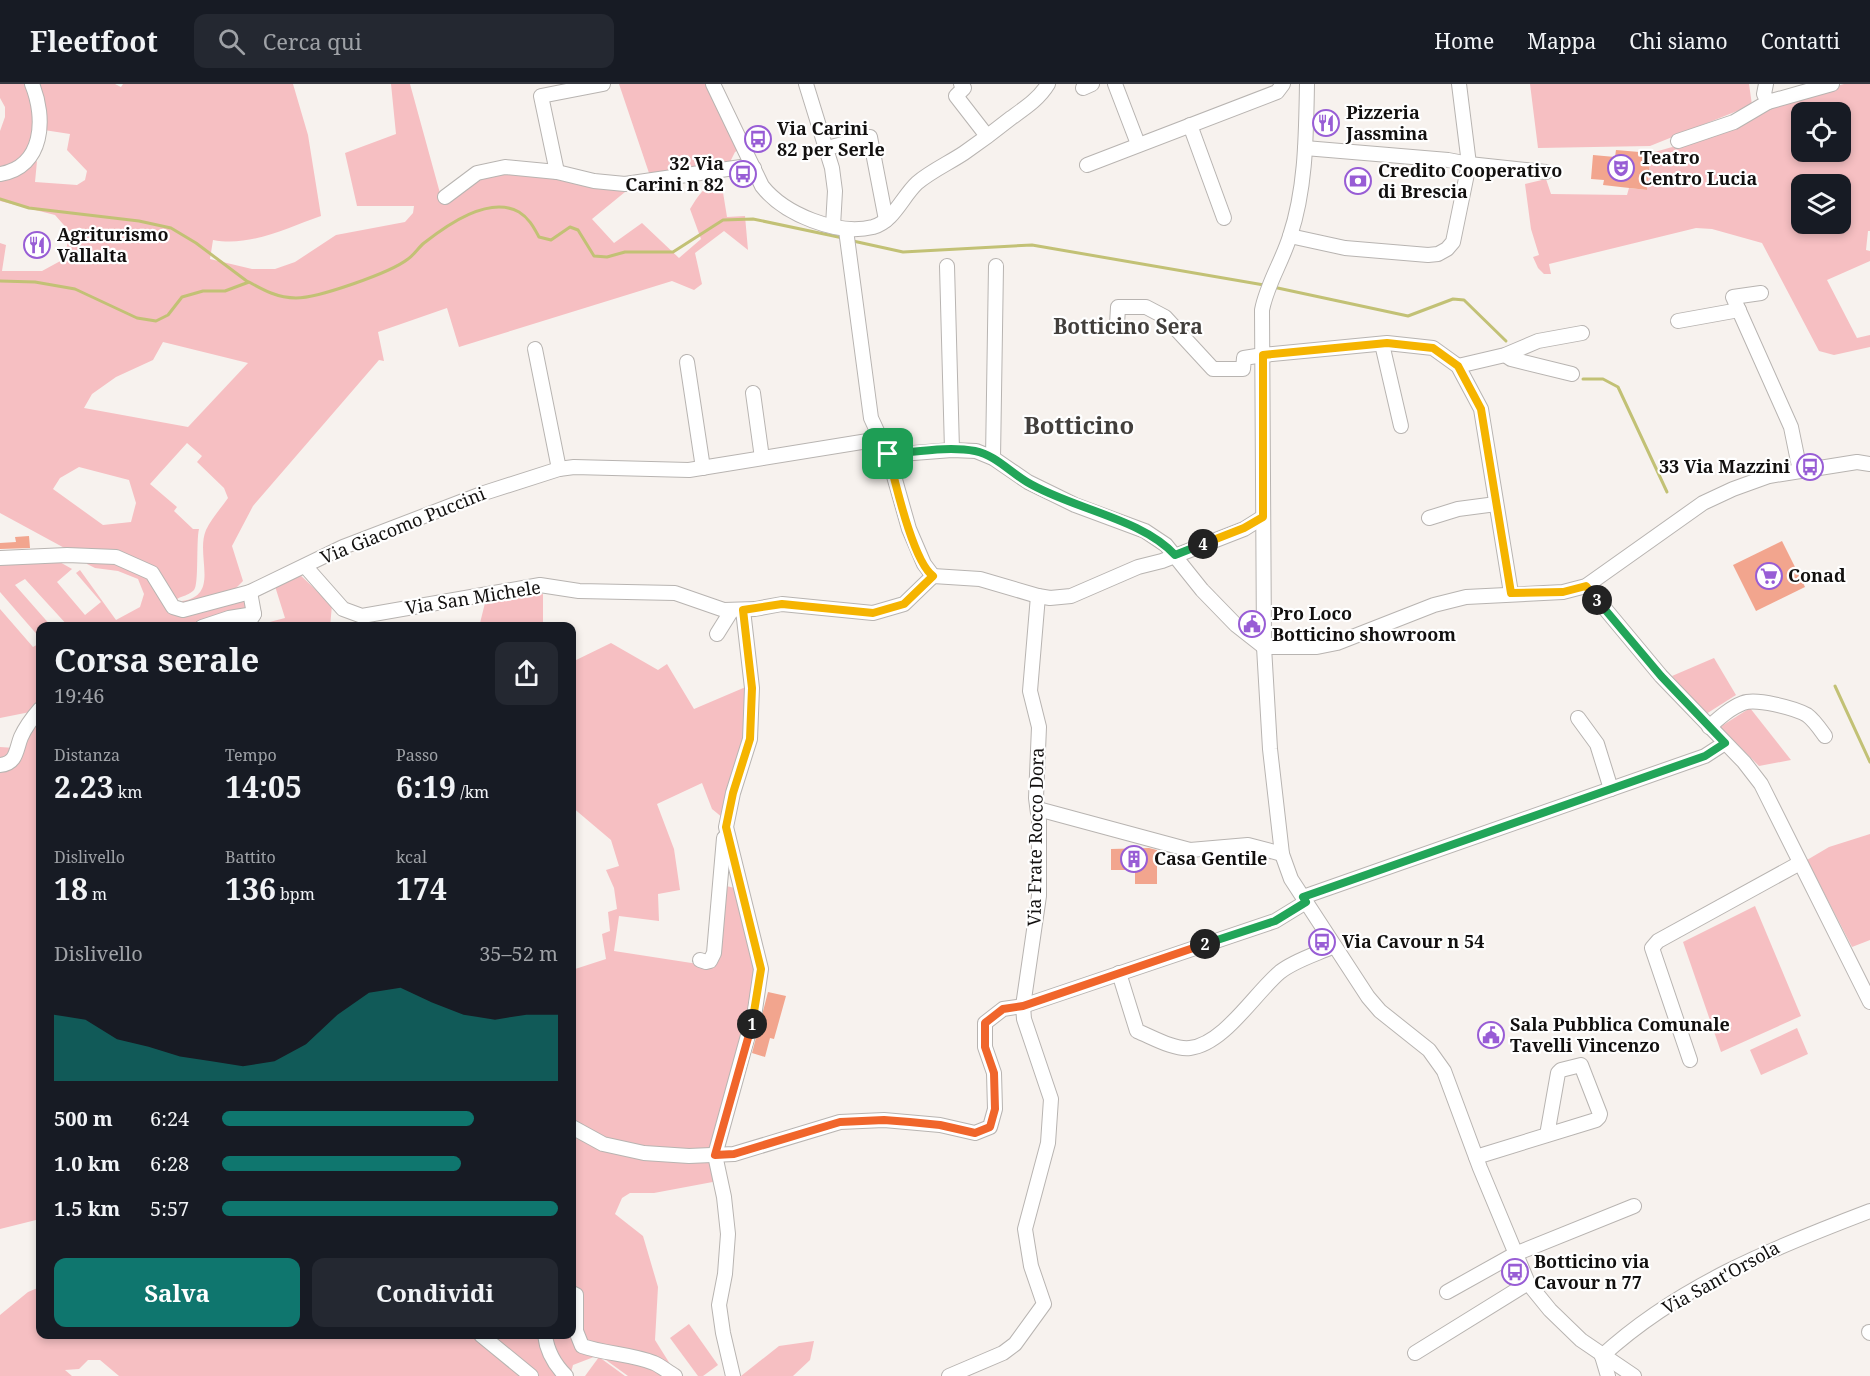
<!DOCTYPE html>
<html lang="it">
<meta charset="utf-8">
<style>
:root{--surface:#171b24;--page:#242831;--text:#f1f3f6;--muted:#9ea1a6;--line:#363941;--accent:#0f766e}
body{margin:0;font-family:"Noto Serif",serif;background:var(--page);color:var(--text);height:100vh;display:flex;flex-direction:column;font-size:22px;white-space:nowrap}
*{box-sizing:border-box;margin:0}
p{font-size:20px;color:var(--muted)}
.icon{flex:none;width:33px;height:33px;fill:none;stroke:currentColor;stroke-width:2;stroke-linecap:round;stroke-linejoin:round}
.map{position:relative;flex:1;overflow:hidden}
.sheet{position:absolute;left:36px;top:538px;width:540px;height:717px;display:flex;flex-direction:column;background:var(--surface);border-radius:12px;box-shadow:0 3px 9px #0003}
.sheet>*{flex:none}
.tools{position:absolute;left:1791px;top:18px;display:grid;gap:12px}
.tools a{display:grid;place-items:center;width:60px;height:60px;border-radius:12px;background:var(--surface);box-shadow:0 3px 9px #0003;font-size:30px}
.pin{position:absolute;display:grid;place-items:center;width:51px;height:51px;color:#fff;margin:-26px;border-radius:12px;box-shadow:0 3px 9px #0006}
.km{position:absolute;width:30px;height:30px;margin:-15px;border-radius:50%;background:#222;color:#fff;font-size:16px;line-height:30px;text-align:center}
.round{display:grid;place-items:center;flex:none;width:63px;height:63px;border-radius:12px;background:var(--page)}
.overview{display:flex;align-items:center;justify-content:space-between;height:102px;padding:0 18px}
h1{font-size:33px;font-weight:700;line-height:45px}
.figures{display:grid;grid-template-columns:repeat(3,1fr);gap:9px;height:102px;padding:6px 18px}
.figures div{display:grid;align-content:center}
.figures b{font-size:30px;font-weight:700}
.figures small{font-size:16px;font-weight:400}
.figures p{font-size:16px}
.chart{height:168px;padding:12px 18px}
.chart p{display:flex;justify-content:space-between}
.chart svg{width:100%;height:108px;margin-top:6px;fill:var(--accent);opacity:.7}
.action{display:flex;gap:12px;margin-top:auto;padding:12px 18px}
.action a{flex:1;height:69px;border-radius:12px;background:var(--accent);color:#fff;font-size:24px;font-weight:700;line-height:69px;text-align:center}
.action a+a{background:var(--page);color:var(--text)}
ul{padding:0 18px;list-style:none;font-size:20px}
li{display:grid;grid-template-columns:96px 72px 1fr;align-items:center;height:45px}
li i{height:15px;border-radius:8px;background:var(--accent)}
header{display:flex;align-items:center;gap:36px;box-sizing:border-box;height:84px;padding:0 30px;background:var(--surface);border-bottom:2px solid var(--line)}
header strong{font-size:28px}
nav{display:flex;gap:33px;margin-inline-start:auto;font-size:21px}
.search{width:420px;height:54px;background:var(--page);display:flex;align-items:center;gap:15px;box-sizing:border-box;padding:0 21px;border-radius:12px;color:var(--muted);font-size:22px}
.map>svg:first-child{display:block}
</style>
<header>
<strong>Fleetfoot</strong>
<div class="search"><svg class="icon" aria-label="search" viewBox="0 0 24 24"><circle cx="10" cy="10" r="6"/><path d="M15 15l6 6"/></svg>Cerca qui</div>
<nav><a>Home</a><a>Mappa</a><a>Chi siamo</a><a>Contatti</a></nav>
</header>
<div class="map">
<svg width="1870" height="1292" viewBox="0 0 1870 1292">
<rect width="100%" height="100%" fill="#f7f2ee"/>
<!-- green -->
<g fill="#f6bfc2" fill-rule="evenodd">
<path d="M0 0H26C36 32 44 75 0 84V47L5 33V23L0 14Z"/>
<path d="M38 0H115L121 3 123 0H293L308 51 321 132C286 144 251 163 213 156L210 175 252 185H275L295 178 336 151 405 138 413 129 414 122H357L345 69 396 50 391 0H410L443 120C454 112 469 97 482 93 528 80 580 99 625 108L592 135 614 159 642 139 679 174 701 155 690 125C698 112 705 100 721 96L727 133 745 132 748 166 724 147 695 169 702 200 694 206 672 197 459 263 447 224 378 248 384 277 379 276 253 422 232 462 243 497 231 509 183 521 182 517C221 511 195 472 206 446 211 435 221 424 228 414L224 404 197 378 202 372 187 359 150 400 177 423 174 427 193 445H199C196 457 199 501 194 506 183 516 179 508 169 525L249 514 252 528 213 543H69L25 495 15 501 52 543H40V554L0 508V480L58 477 72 485 57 498 85 531 101 518 76 489 80 486 116 536 140 523 144 510 138 495 118 487 95 484 87 480 88 474 70 467 0 429V159L6 161 2 187H42L64 175 70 148 55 131 0 117V94L12 93 37 77 35 98 77 101 85 96 87 87 67 66 70 50 44 46ZM163 258 248 279 188 343 84 324 92 310 116 293 153 276ZM79 383 129 396 136 419 131 438 103 441 53 405 60 394Z"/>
<polygon points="619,0 706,0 740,65 735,68 731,76 732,82 649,89"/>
<polygon points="1530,0 1749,0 1752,21 1650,62 1538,64"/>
<path d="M1844 0H1870V147H1868L1866 166 1870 167V177L1827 196 1857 254 1870 251V263L1834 271 1819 267 1762 159 1712 145 1696 144 1549 180 1551 190H1544L1538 184 1533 173 1539 171 1531 145 1525 100 1546 95 1551 110 1627 111 1629 104 1647 106 1651 69 1683 60 1768 21ZM1802 28H1840V68H1802ZM1802 100H1840V140H1802Z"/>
<polygon points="298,489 332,521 330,543 250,543 256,532 258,541 285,534 274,499"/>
<polygon points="543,510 543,543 479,543 485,519"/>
<polygon points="0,525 33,563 40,559 40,632 30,628 0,634"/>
<polygon points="611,559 658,586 667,580 694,625 748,602 745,656 723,734 712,725 702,699 657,720 674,765 680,806 658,810 659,837 619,832 614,867 698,880 710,884 717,876 721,801 740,805 755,885 718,1097 654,1109 630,1109 622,1114 615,1130 643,1152 658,1203 655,1256 675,1288 682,1292 628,1292 599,1271 573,1281 570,1292 119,1292 100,1276 88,1276 79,1285 65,1286 72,1292 0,1292 0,1231 28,1208 40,1203 40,1251 572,1251 572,886 606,875 602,850 610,847 608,828 617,825 614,804 606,786 619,782 611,756 572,723 572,578"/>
<polygon points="1714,574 1736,611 1706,630 1672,592"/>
<polygon points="1750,624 1791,676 1759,682 1720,643"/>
<polygon points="40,633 40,1135 0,1145 0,663 15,664"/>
<polygon points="1870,750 1870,856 1852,863 1807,776 1829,763"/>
<polygon points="1755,822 1801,932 1721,968 1683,858"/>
<polygon points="1797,944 1808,970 1761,991 1750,966"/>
<polygon points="689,1240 718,1281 703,1292 698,1292 670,1254"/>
<polygon points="814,1257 810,1276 793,1292 741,1292 779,1262"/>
<polygon points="599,1273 625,1292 585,1292"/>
</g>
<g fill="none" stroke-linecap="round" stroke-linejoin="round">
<!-- stream -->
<g stroke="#c2c175" stroke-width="3">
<polyline points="0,115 29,124 139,137 171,144 196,159 248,198"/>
<polyline points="853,157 903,168 1032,161 1264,201"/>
<path d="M0 197 35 198 75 205 137 234 156 237 168 231 182 213 203 207H225L249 198C263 206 278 214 296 214 318 214 390 189 408 175 414 171 418 164 424 159 447 141 489 111 519 128 529 134 534 144 539 153L551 156 570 143 578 146 594 172 607 173 625 168H673L723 136 753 135 843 154"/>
<polyline points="1273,203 1408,232 1453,215 1464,216 1506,257"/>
<polyline points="1583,295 1603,295 1618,303 1667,408"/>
<polyline points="1835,602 1870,678"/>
</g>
</g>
<!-- building -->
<g fill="#f2a58e">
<polygon points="1616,66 1651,69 1647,106 1603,101 1604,96 1591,95 1593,71 1615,73"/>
<polygon points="29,452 30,464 0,465 0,459 16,458 15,453"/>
<polygon points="1782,457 1805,503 1756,527 1733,481"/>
<polygon points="1149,764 1157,766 1157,800 1135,800 1135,786 1111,786 1111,765"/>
<polygon points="768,908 786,912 774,955 770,954 765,973 752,969"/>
<polygon points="1497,941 1502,956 1485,962 1480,947"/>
</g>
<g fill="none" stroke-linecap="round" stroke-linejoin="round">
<defs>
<g id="minor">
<path d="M713 0 762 102C784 130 837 152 873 143 894 137 902 113 917 99 931 87 949 79 964 69 980 58 996 46 1011 34 1025 24 1039 15 1048 0"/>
<polyline points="806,0 832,84 835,107 833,142"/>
<polyline points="961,0 964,4 956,12 987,52"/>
<polyline points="1115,0 1138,60"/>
<path d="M1307 0C1306 51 1306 104 1290 152 1282 178 1267 200 1262 226L1264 563 1270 665 1282 770 1291 795 1368 913 1380 927 1429 966 1444 987 1480 1084 1528 1199 1550 1226 1581 1256 1634 1292"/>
<polyline points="1766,0 1764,10 1768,18 1832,0"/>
<polyline points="1083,4 1092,0"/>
<polyline points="1190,41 1224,134"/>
<polyline points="1678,57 1734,38 1768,18"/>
<polyline points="827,64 870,53 886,136"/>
<polyline points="1305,64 1448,76 1469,80 1546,88"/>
<polyline points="1087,81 1277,8 1283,0"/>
<polyline points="557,88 541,12 603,0"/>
<path d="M0 90C44 83 46 34 32 0"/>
<polyline points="445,113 477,89 505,83 557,88 594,97 625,100 741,83 754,84"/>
<polyline points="846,146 871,334 888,371 909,445 924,480 933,492"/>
<polyline points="1290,152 1345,164 1428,171 1438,170 1447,165 1453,158 1469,80 1459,0"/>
<polyline points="947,182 952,366"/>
<polyline points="1761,209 1733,213 1791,343 1800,387"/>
<polyline points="1678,237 1739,226"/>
<polyline points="1117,241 1118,223 1146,223 1165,233 1213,285 1243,285 1244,274 1263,271 1387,259 1433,264 1458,282 1481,325 1511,509"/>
<polyline points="1382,260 1401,342"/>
<polyline points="535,265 559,385"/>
<polyline points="1505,271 1511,275 1572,290"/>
<polyline points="687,278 703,384"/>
<polyline points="1458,282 1505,271 1538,257 1582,249"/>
<polyline points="753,309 762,374"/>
<polyline points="888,371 952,366 976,367 993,374 1028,398 1075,421 1145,447 1166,461 1202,506 1236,541 1264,563"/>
<polyline points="993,374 996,182"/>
<polyline points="1429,434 1458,425 1496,420"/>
<polyline points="0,474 67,471 116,473 152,489 173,523 183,526 250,508 343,463 484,409 559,385 574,383 689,386 880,355"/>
<polyline points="305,482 343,525 362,532 540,501 579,507 675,509 724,526 755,525 782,520 873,529 904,520 933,492"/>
<polyline points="933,492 980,495 1038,512 1050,514 1071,512 1138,483 1162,477 1244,445 1263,433"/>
<polyline points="1586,502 1661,592 1744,678 1761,700 1870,918"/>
<polyline points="202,543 229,534 254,530"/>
<polyline points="246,543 254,530 250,508"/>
<polyline points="717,550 732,526"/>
<polyline points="1264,563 1317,563 1337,559 1434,521 1466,513 1563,508 1586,502 1703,419 1733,405 1769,392 1857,378 1870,380"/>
<polyline points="1578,634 1597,660 1611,705"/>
<path d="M1709 643C1719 634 1730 624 1743 619 1756 614 1795 624 1807 631 1814 636 1820 645 1825 652"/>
<path d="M0 681C17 680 16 665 21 653 26 642 33 633 40 625"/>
<polyline points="1038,725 1190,766 1248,761 1282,770"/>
<polyline points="1303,813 1705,672 1725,659"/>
<polyline points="700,876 706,878 710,877 714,869 724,754"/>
<path d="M1119 889 1137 947C1152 953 1174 966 1190 964 1224 960 1254 910 1280 888 1295 876 1317 870 1334 862"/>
<polyline points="1690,976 1652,864 1658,857 1800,779"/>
<polyline points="572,1043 603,1060 644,1069 689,1072 734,1070 840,1038 884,1036 940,1041 975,1049 990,1043 995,1025 994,989 985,963 985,939 1003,925 1023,922 1275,837 1306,818"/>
<polyline points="1476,1073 1596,1036 1599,1033 1600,1030 1581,981 1561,986 1558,989 1547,1051"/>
<polyline points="1447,1208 1515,1170 1634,1122"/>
<path d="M572 1209 576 1211V1247L582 1262C606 1270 631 1270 654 1279 661 1282 668 1288 675 1292"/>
<polyline points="1869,1248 1870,1249"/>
<polyline points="481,1251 531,1292"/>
<path d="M545 1251C547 1268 554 1280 566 1292"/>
<polyline points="1415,1269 1528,1199"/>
<path d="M1602 1272C1678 1202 1775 1163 1870 1127"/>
<polyline points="1602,1272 1608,1292"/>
<polyline points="733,1292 723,1249 719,1221 725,1190 728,1150 724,1113 715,1071 755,926 761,885 726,743 733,709 750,655 752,604 743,526"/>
<polyline points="949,1292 1003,1269 1015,1260 1044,1220 1031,1182 1025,1145 1048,1059 1051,1015 1024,935 1023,922 1039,812 1039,737 1036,714 1039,643 1030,607 1038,512"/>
</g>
</defs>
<!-- minor casing -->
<use href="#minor" stroke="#b8b4b1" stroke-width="16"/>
<!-- minor -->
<use href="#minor" stroke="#fff" stroke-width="14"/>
</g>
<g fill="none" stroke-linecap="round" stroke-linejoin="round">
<defs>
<path id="split-1" d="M752 940 761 885 726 743 733 709 750 655 752 604 743 526 782 520 873 529 904 520 933 492C913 478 895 397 888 370"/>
<polyline id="split-2" points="752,940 715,1071 734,1070 840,1038 884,1036 910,1038 940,1041 975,1049 990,1043 995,1025 994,989 985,963 985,939 1003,925 1023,922 1205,860"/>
<polyline id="split-3" points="1205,860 1275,837 1306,818 1303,813 1705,672 1725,659 1661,592 1597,516"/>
<polyline id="split-4" points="1203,460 1244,444 1263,433 1263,271 1387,259 1433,264 1458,282 1481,325 1511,509 1563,508 1586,502 1597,516"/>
<path id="split-5" d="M888 370C916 368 948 362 975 367 995 371 1010 388 1027 398 1072 425 1141 434 1175 471L1203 460"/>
</defs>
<!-- split-1 casing -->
<use href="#split-1" stroke="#fff" stroke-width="12"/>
<!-- split-2 casing -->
<use href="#split-2" stroke="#fff" stroke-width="12"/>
<!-- split-3 casing -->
<use href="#split-3" stroke="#fff" stroke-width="12"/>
<!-- split-4 casing -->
<use href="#split-4" stroke="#fff" stroke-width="12"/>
<!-- split-5 casing -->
<use href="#split-5" stroke="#fff" stroke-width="12"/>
<!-- split-1 -->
<use href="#split-1" stroke="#f5b400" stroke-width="8"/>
<!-- split-2 -->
<use href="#split-2" stroke="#f0652b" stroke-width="8"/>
<!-- split-3 -->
<use href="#split-3" stroke="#22a559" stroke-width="8"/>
<!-- split-4 -->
<use href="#split-4" stroke="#f5b400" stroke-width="8"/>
<!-- split-5 -->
<use href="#split-5" stroke="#22a559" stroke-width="8"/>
</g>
<!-- icons -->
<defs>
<symbol id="restaurant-ring" viewBox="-11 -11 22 22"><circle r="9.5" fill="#fff" stroke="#985dd5" stroke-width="1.5"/><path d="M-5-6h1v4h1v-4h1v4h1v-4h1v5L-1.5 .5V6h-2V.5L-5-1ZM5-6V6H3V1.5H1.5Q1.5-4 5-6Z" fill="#985dd5"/></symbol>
<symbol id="bus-ring" viewBox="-11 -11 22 22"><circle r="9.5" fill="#fff" stroke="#985dd5" stroke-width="1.5"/><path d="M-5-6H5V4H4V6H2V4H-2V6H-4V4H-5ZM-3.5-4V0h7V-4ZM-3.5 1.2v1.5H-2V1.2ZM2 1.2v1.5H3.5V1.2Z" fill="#985dd5"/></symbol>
<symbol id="theatre-ring" viewBox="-11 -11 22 22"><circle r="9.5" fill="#fff" stroke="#985dd5" stroke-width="1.5"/><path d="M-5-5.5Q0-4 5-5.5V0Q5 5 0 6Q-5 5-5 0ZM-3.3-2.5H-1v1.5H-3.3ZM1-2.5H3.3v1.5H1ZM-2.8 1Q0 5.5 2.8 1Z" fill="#985dd5"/></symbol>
<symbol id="bank-ring" viewBox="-11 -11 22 22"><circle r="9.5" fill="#fff" stroke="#985dd5" stroke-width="1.5"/><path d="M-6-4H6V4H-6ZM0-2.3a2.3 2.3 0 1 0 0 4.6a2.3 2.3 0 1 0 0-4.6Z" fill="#985dd5"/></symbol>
<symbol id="supermarket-ring" viewBox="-11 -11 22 22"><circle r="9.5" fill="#fff" stroke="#985dd5" stroke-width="1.5"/><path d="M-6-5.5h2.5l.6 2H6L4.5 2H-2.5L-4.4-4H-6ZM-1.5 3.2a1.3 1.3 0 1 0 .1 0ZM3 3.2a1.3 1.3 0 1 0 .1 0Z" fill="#985dd5"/></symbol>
<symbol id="civic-ring" viewBox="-11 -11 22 22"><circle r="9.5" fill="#fff" stroke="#985dd5" stroke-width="1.5"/><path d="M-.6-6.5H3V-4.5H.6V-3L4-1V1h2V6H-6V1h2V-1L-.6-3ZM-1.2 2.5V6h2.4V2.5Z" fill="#985dd5"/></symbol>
<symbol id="building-ring" viewBox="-11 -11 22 22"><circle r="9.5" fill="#fff" stroke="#985dd5" stroke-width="1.5"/><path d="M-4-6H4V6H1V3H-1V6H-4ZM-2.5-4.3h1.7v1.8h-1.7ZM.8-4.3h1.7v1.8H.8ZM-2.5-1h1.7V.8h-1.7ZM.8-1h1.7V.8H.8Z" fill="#985dd5"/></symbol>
</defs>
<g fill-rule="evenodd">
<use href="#restaurant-ring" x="1311" y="24" width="30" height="30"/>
<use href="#bus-ring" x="743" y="40" width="30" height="30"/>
<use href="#theatre-ring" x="1606" y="69" width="30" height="30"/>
<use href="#bus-ring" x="728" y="75" width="30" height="30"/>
<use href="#bank-ring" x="1343" y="82" width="30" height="30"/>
<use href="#restaurant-ring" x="22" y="146" width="30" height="30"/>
<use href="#bus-ring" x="1795" y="368" width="30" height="30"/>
<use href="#supermarket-ring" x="1754" y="477" width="30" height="30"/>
<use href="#civic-ring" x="1237" y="525" width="30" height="30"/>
<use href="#building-ring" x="1119" y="760" width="30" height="30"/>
<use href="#bus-ring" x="1307" y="843" width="30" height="30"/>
<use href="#civic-ring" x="1476" y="936" width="30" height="30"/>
<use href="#bus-ring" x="1500" y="1173" width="30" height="30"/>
</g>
<g text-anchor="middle" stroke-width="4.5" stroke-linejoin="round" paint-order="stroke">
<!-- poi labels -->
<g font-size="18" font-weight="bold" fill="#12100f" stroke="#fff" text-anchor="start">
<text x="1346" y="35">Pizzeria<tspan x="1346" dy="21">Jassmina</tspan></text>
<text x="777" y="51">Via Carini<tspan x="777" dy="21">82 per Serle</tspan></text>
<text x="1640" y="80">Teatro<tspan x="1640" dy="21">Centro Lucia</tspan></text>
<text x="724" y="86" text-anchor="end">32 Via<tspan x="724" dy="21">Carini n 82</tspan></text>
<text x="1378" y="93">Credito Cooperativo<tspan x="1378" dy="21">di Brescia</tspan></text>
<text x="57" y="157">Agriturismo<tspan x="57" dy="21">Vallalta</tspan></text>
<text x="1790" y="389" text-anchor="end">33 Via Mazzini</text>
<text x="1788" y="498">Conad</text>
<text x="1272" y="536">Pro Loco<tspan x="1272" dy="21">Botticino showroom</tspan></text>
<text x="1154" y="781">Casa Gentile</text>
<text x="1342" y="864">Via Cavour n 54</text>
<text x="1510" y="947">Sala Pubblica Comunale<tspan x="1510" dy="21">Tavelli Vincenzo</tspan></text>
<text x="1534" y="1184">Botticino via<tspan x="1534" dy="21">Cavour n 77</tspan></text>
</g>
<!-- street labels -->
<g font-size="18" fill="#12100f" stroke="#fff">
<text transform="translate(403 442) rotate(-22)" y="6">Via Giacomo Puccini</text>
<text transform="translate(473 514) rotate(-9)" y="6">Via San Michele</text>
<text transform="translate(1036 753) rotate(-89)" y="6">Via Frate Rocco Dora</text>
<text transform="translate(1721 1194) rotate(-29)" y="6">Via Sant'Orsola</text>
</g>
<!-- quarter labels -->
<g font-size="21" font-weight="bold" fill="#423f3c" stroke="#fff">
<text x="1128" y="250">Botticino Sera</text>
</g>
<!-- district labels -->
<g font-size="24" font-weight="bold" fill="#423f3c" stroke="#fff">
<text x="1079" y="350">Botticino</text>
</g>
</g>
</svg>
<div class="tools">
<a><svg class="icon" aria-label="locate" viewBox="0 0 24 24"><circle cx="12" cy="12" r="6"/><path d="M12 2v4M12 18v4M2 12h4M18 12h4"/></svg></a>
<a><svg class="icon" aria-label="layers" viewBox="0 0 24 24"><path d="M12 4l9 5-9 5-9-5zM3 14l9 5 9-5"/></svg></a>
</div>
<div class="pin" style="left:888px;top:370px;background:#1e9e55"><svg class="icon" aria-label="arrive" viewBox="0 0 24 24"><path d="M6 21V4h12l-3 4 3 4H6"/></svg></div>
<b class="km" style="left:752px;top:940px">1</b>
<b class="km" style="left:1205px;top:860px">2</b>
<b class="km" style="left:1597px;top:516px">3</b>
<b class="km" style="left:1203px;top:460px">4</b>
<section class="sheet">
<div class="overview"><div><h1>Corsa serale</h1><p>19:46</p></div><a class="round"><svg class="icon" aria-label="share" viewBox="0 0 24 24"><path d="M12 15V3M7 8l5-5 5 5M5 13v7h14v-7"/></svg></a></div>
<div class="figures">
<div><p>Distanza</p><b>2.23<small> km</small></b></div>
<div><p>Tempo</p><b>14:05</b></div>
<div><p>Passo</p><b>6:19<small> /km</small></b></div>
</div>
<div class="figures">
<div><p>Dislivello</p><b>18<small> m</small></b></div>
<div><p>Battito</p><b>136<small> bpm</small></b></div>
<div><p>kcal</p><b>174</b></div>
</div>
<div class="chart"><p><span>Dislivello</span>35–52 m</p>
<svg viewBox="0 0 160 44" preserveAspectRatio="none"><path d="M0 44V17L10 19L20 27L30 30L40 34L50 36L60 38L70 36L80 29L90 17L100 8L110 6L120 12L130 17L140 19L150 17L160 17V44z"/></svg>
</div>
<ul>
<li><b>500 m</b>6:24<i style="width:75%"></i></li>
<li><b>1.0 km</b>6:28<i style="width:71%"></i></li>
<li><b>1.5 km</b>5:57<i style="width:100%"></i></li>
</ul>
<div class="action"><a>Salva</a><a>Condividi</a></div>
</section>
</div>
